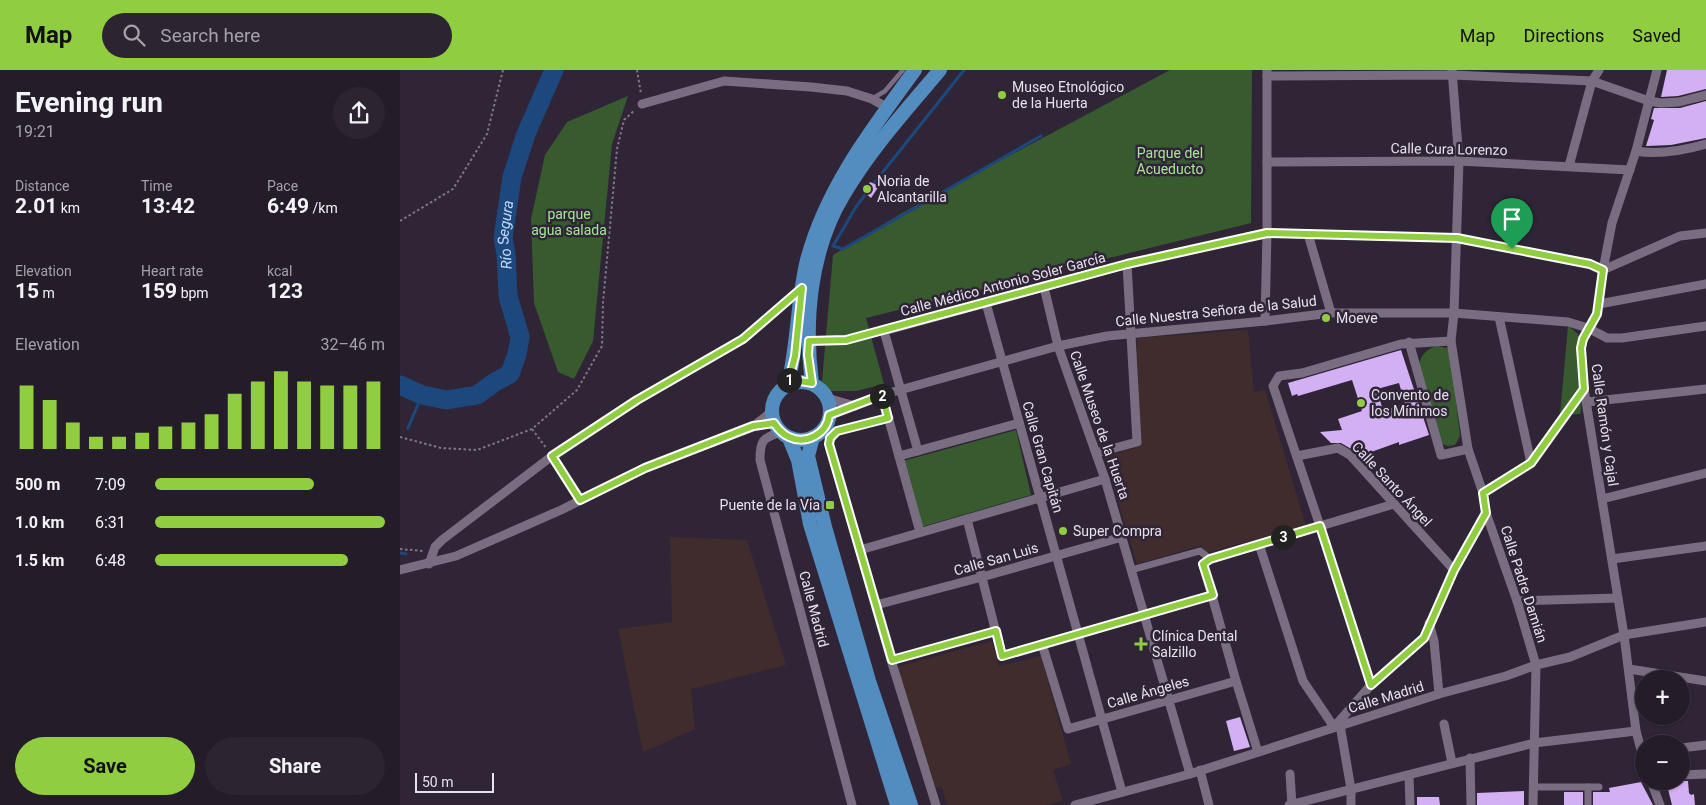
<!DOCTYPE html>
<meta charset="utf-8">
<style>
:root{--surface:#241c29;--page:#2c2531;--text:#f1f3f6;--muted:#a3a1a8;--line:#413a46;--accent:#90cd41}
body{margin:0;font-family:Roboto,sans-serif;background:var(--page);color:var(--text);height:100vh;display:flex;flex-direction:column;font-size:19px;white-space:nowrap}
*{box-sizing:border-box;margin:0}
p{font-size:16px;color:var(--muted)}
.icon{flex:none;width:28px;height:28px;fill:none;stroke:currentColor;stroke-width:2;stroke-linecap:round;stroke-linejoin:round}
.map{position:relative;flex:1;overflow:hidden}
.panel{display:flex;flex-direction:column;background:var(--surface);width:400px}
.panel>*{flex:none}
.buttons{position:absolute;left:1235px;top:600px;display:grid;gap:10px}
.buttons a{display:grid;place-items:center;width:55px;height:55px;border-radius:50%;background:var(--surface);box-shadow:0 1px 4px #0004,0 0 0 1px var(--line);font-size:25px}
.scale{position:absolute;left:15px;bottom:12px;width:79px;box-sizing:border-box;padding-left:5px;border:2px solid #e7e1ec;border-top:0;font-size:14px;line-height:18px;white-space:nowrap;color:#e7e1ec;-webkit-text-stroke:4px #302537;paint-order:stroke}
.pin{position:absolute;display:grid;place-items:center;width:42px;height:42px;color:#fff;margin:-51px -21px;border-radius:50% 50% 50% 0;rotate:-45deg;box-shadow:0 0 5px #0007}
.pin .icon{rotate:45deg}
.km{position:absolute;width:25px;height:25px;margin:-12px;border-radius:50%;background:#222;color:#fff;font-size:14px;line-height:25px;text-align:center}
.round{display:grid;place-items:center;flex:none;width:52px;height:52px;border-radius:26px;background:var(--page)}
.headline{display:flex;align-items:center;justify-content:space-between;height:85px;padding:0 15px}
h1{font-size:28px;font-weight:700;line-height:38px}
.metrics{display:grid;grid-template-columns:repeat(3,1fr);gap:8px;height:85px;padding:5px 15px}
.metrics div{display:grid;align-content:center}
.metrics b{font-size:21px;font-weight:700}
.metrics small{font-size:14px;font-weight:400}
.metrics p{font-size:14px}
.chart{height:140px;padding:10px 15px}
.chart p{display:flex;justify-content:space-between}
.chart svg{width:100%;height:90px;margin-top:5px;stroke:var(--accent);stroke-width:6}
.primary-button{display:flex;gap:10px;margin-top:auto;padding:10px 15px}
.primary-button a{flex:1;height:58px;border-radius:30px;background:var(--accent);color:#111;font-size:20px;font-weight:700;line-height:58px;text-align:center}
.primary-button a+a{background:var(--page);color:var(--text)}
ul{padding:0 15px;list-style:none;font-size:16px}
li{display:grid;grid-template-columns:80px 60px 1fr;align-items:center;height:38px}
li i{height:12px;border-radius:6px;background:var(--accent)}
header{display:flex;align-items:center;gap:30px;box-sizing:border-box;height:70px;padding:0 25px;background:var(--accent);color:#111}
header strong{font-size:24px}
nav{display:flex;gap:28px;margin-inline-start:auto;font-size:18px}
.search{width:350px;height:45px;background:var(--page);display:flex;align-items:center;gap:12px;box-sizing:border-box;padding:0 18px;border-radius:28px;color:var(--muted);font-size:19px}
main{display:flex;flex:1;min-height:0}
.map>svg:first-child{display:block}
</style>
<header>
<strong>Map</strong>
<div class="search"><svg class="icon" aria-label="search" viewBox="0 0 24 24"><circle cx="10" cy="10" r="6"/><path d="M15 15l6 6"/></svg>Search here</div>
<nav><a>Map</a><a>Directions</a><a>Saved</a></nav>
</header>
<main>
<section class="panel">
<div class="headline"><div><h1>Evening run</h1><p>19:21</p></div><a class="round"><svg class="icon" aria-label="share" viewBox="0 0 24 24"><path d="M12 15V3M7 8l5-5 5 5M5 13v7h14v-7"/></svg></a></div>
<div class="metrics">
<div><p>Distance</p><b>2.01<small> km</small></b></div>
<div><p>Time</p><b>13:42</b></div>
<div><p>Pace</p><b>6:49<small> /km</small></b></div>
</div>
<div class="metrics">
<div><p>Elevation</p><b>15<small> m</small></b></div>
<div><p>Heart rate</p><b>159<small> bpm</small></b></div>
<div><p>kcal</p><b>123</b></div>
</div>
<div class="chart"><p><span>Elevation</span>32–46 m</p>
<svg viewBox="0 0 160 44" preserveAspectRatio="none"><path d="M5 44V13M15 44V20M25 44V31M35 44V38M45 44V38M55 44V36M65 44V33M75 44V31M85 44V27M95 44V17M105 44V11M115 44V6M125 44V11M135 44V13M145 44V13M155 44V11"/></svg>
</div>
<ul>
<li><b>500 m</b>7:09<i style="width:69%"></i></li>
<li><b>1.0 km</b>6:31<i style="width:100%"></i></li>
<li><b>1.5 km</b>6:48<i style="width:84%"></i></li>
</ul>
<div class="primary-button"><a>Save</a><a>Share</a></div>
</section>
<div class="map">
<svg width="1306" height="735" viewBox="0 0 1306 735">
<rect width="100%" height="100%" fill="#302537"/>
<!-- industrial -->
<g fill="#402c2c">
<polygon points="848,260 854,322 865,320 906,456 805,483 802,475 737,494 705,387 740,376 737,268"/>
<polygon points="270,467 347,470 386,595 291,619 295,659 243,682 218,559 272,552"/>
<polygon points="592,571 599,596 641,586 671,694 653,700 663,731 645,735 547,735 542,717 536,718 497,597"/>
</g>
<!-- green -->
<g fill="#375a2f">
<polygon points="770,0 852,0 851,153 466,248 484,314 456,321 429,321 422,311 433,185 502,143"/>
<polygon points="228,26 212,74 193,271 174,309 158,302 134,233 131,149 145,85 167,52"/>
<polygon points="1168,256 1178,264 1181,341 1180,344 1160,345"/>
<path d="M1037 276 1047 278 1050 281 1060 366 1055 375 1048 376 1042 374 1019 293C1023 283 1027 279 1037 276Z"/>
<polygon points="616,360 631,425 521,457 503,391"/>
</g>
<g fill="none" stroke-linecap="round" stroke-linejoin="round">
<!-- stream -->
<g stroke="#1d487d" stroke-width="3">
<polyline points="471,117 564,0"/>
<polyline points="467,122 456,137 433,176 443,179 641,66"/>
<polyline points="8,358 22,325"/>
<polyline points="0,483 6,484"/>
</g>
<!-- river -->
<path stroke="#1d487d" stroke-width="19" id="s1" d="M0 315 22 325 47 330 77 325 95 312 110 304 117 284 120 267 108 226 106 184 103 168 112 107 126 64 154 0"/>
</g>
<!-- building -->
<g fill="#d3aff3" fill-rule="evenodd">
<polygon points="1267,0 1306,0 1306,19 1278,26 1261,27"/>
<polygon points="1306,31 1306,68 1271,75 1246,76 1254,50 1251,49 1254,38 1280,38"/>
<polygon points="470,112 479,116 471,128 464,122"/>
<path d="M1001 280 1029 365 999 375V372L960 386 953 380 941 373H931L920 362 942 360 938 349 962 341 952 310 898 326 897 324 892 326 888 313ZM999 313 1005 334 983 341 977 319Z"/>
<polygon points="840,647 850,677 834,681 826,651"/>
<polygon points="1266,711 1288,711 1289,723 1291,725 1294,724 1295,735 1272,735"/>
<polygon points="1241,712 1253,735 1193,735 1193,722 1210,722 1209,718"/>
<polygon points="1124,721 1124,735 1077,735 1077,723"/>
<rect x="1164" y="722" width="19" height="13"/>
<polygon points="1017,727 1039,727 1040,735 1017,735"/>
</g>
<g fill="none" stroke-linecap="round" stroke-linejoin="round">
<!-- path -->
<g stroke="#807786" stroke-width="2" stroke-dasharray="2.5 2.5" stroke-linecap="butt">
<polyline points="237,0 241,24"/>
<polyline points="0,151 53,119 87,64 103,0"/>
<polyline points="132,359 147,379"/>
<polyline points="0,367 41,378 77,380 132,359 177,320 202,276 203,233 217,79 224,50 235,40"/>
<polyline points="157,393 175,423"/>
<polyline points="0,479 23,481"/>
</g>
<!-- service -->
<polyline stroke="#796d82" stroke-width="4.5" points="472,29 485,21 503,0"/>
<!-- pedestrian -->
<g stroke="#796d82" stroke-width="7">
<polyline points="409,271 446,270 484,261"/>
<polyline points="1165,347 1184,319"/>
<polyline points="1131,393 1167,345"/>
<polyline points="731,500 800,481 810,489"/>
<polyline points="491,590 596,561"/>
<polyline points="1134,717 1199,717"/>
<polyline points="1188,735 1188,717"/>
</g>
<!-- minor -->
<g stroke="#796d82" stroke-width="9">
<polyline points="867,6 1053,5 1192,11 1249,31 1261,33 1279,32 1306,25"/>
<polyline points="242,34 324,11 411,17 447,21 472,29 488,38"/>
<path d="M1236 81C1258 85 1285 80 1306 74"/>
<polyline points="867,92 1059,91 1230,100"/>
<polyline points="1169,96 1192,11 1199,0"/>
<polyline points="908,164 931,243"/>
<polyline points="644,217 658,276 705,409 790,704"/>
<polyline points="586,233 722,722"/>
<polyline points="1199,234 1306,214"/>
<polyline points="865,251 867,163 867,0"/>
<polyline points="1009,272 1041,385 1068,379 1051,271 1054,243 1059,91 1052,0"/>
<polyline points="482,325 520,462"/>
<polyline points="427,328 455,336"/>
<polyline points="1187,332 1306,319"/>
<polyline points="429,345 482,325 658,276 707,266 865,251 931,243 1054,243 1168,252 1188,258 1207,268 1222,268 1306,256"/>
<polyline points="489,348 437,361 433,364 429,374 491,590 536,735"/>
<polyline points="354,356 371,342"/>
<path d="M381 362C362 368 360 371 360 390L452 735"/>
<polyline points="518,381 484,261 727,194 867,163 1057,168 1190,194 1203,200 1280,166 1306,163"/>
<polyline points="696,383 737,372 727,194"/>
<polyline points="499,386 619,353"/>
<polyline points="897,386 938,378 950,385 1054,500"/>
<polyline points="1083,423 1131,393 1099,247"/>
<polyline points="1202,429 1306,403"/>
<polyline points="1086,443 1117,531 1136,595 1133,735"/>
<polyline points="567,449 602,586 813,525"/>
<polyline points="859,474 903,611 934,657 971,615 1024,568 1054,500 1086,443 1083,423 1068,379"/>
<polyline points="460,480 705,409"/>
<polyline points="1212,489 1306,476"/>
<polyline points="29,494 35,477 42,470 152,386 237,330 343,269 402,218"/>
<polyline points="0,500 56,486 161,440 245,398 353,357 374,353"/>
<polyline points="1117,531 1218,528"/>
<polyline points="476,535 582,507 722,467"/>
<polyline points="1029,553 1034,571 1039,624"/>
<polyline points="642,574 668,659 836,611"/>
<polyline points="1229,599 1306,611"/>
<polyline points="971,615 920,456 873,316 879,306 902,303 1001,274 1051,271"/>
<polyline points="1044,654 1052,693"/>
<polyline points="940,655 951,719 951,735"/>
<polyline points="1281,678 1306,675"/>
<polyline points="858,682 836,611 803,494 810,489 994,434"/>
<polyline points="1070,688 1071,735"/>
<polyline points="1244,691 1236,661 1224,565 1184,319 1181,278 1183,269 1197,244 1203,200 1212,153 1236,81 1257,0"/>
<polyline points="800,700 809,735"/>
<polyline points="890,704 892,735"/>
<polyline points="1281,705 1306,704"/>
<polyline points="1009,706 1010,735"/>
<polyline points="1251,711 1260,735"/>
<polyline points="675,735 790,704 1039,624 1106,606 1136,595 1170,587 1224,565 1306,552"/>
<polyline points="889,735 1134,673 1236,661"/>
</g>
<!-- primary -->
<g stroke="#538dc0" stroke-width="14">
<circle cx="401" cy="341" r="29"/>
<path d="M412 313C404 251 410 181 443 126 470 80 506 40 540 0"/>
<path d="M388 314C398 273 397 231 407 190 426 118 472 59 515 0"/>
<polyline points="413,367 408,386 425,457 469,611 511,735"/>
<polyline points="389,368 398,390 410,454 497,735"/>
</g>
</g>
<g fill="none" stroke-linecap="round" stroke-linejoin="round">
<defs>
<path id="route" d="M867 163 1057 168 1190 194 1203 200 1197 244 1183 269 1181 278 1184 319 1131 393 1083 423 1086 443 1054 500 1024 568 971 615 920 456 810 489 803 494 813 525 602 586 596 561 492 590 429 374 430 368 437 361 488 348 482 325 429 345C427 364 406 375 389 367 382 364 378 359 374 353L353 356 245 398 180 430 152 386 237 330 343 269 402 218 395 286 388 314 400 311 412 313 408 285 409 271 446 270 727 194Z"/>
</defs>
<!-- route casing -->
<use href="#route" stroke="#fff" stroke-width="10"/>
<!-- route -->
<use href="#route" stroke="#90cd41" stroke-width="6"/>
</g>
<!-- markers -->
<g fill="#90cd41" stroke="#302537" stroke-width="2">
<circle cx="602" cy="25" r="5"/>
<circle cx="467" cy="119" r="5"/>
<circle cx="926" cy="248" r="5"/>
<circle cx="961" cy="333" r="5"/>
<rect x="425" y="430" width="10" height="10" rx="2.5"/>
<circle cx="663" cy="461" r="5"/>
<path d="M738.5 566.5h5v5h5v5h-5v5h-5v-5h-5v-5h5z"/>
</g>
<g text-anchor="middle" stroke-width="5" stroke-linejoin="round" paint-order="stroke">
<!-- poi labels -->
<g font-size="14" fill="#e7e1ec" stroke="#302537" text-anchor="start">
<text x="612" y="22">Museo Etnológico<tspan x="612" dy="16">de la Huerta</tspan></text>
<text x="477" y="116">Noria de<tspan x="477" dy="16">Alcantarilla</tspan></text>
<text x="936" y="253">Moeve</text>
<text x="971" y="330">Convento de<tspan x="971" dy="16">los Mínimos</tspan></text>
<text x="420" y="440" text-anchor="end">Puente de la Via</text>
<text x="673" y="466">Super Compra</text>
<text x="752" y="571">Clínica Dental<tspan x="752" dy="16">Salzillo</tspan></text>
</g>
<!-- street labels -->
<g font-size="14" fill="#e7e1ec" stroke="#302537">
<text transform="translate(1049 79) rotate(1)" y="5">Calle Cura Lorenzo</text>
<text transform="translate(603 214) rotate(-15)" y="5">Calle Médico Antonio Soler García</text>
<text transform="translate(816 241) rotate(-6)" y="5">Calle Nuestra Señora de la Salud</text>
<text transform="translate(700 355) rotate(71)" y="5">Calle Museo de la Huerta</text>
<text transform="translate(1205 355) rotate(82)" y="5">Calle Ramón y Cajal</text>
<text transform="translate(643 387) rotate(74)" y="5">Calle Gran Capitán</text>
<text transform="translate(992 414) rotate(47)" y="5">Calle Santo Ángel</text>
<text transform="translate(596 489) rotate(-16)" y="5">Calle San Luis</text>
<text transform="translate(1124 514) rotate(72)" y="5">Calle Padre Damián</text>
<text transform="translate(414 539) rotate(75)" y="5">Calle Madrid</text>
<text transform="translate(748 622) rotate(-16)" y="5">Calle Ángeles</text>
<text transform="translate(986 627) rotate(-17)" y="5">Calle Madrid</text>
</g>
<!-- park labels -->
<g font-size="14" fill="#a4e794" stroke="#302537">
<text x="770" y="88">Parque del<tspan x="770" dy="16">Acueducto</tspan></text>
<text x="169" y="149">parque<tspan x="169" dy="16">agua salada</tspan></text>
</g>
<!-- water labels -->
<g font-size="15" font-style="italic" fill="#c0d9f9" stroke="#302537">
<text dy="5" stroke="none"><textPath href="#s1" startOffset="262">Río Segura</textPath></text>
</g>
</g>
</svg>
<div class="buttons">
<a>+</a>
<a>−</a>
</div>
<div class="scale">50 m</div>
<div class="pin" style="left:1112px;top:179px;background:#1e9e55"><svg class="icon" aria-label="arrive" viewBox="0 0 24 24"><path d="M6 21V4h12l-3 4 3 4H6"/></svg></div>
<b class="km" style="left:389px;top:310px">1</b>
<b class="km" style="left:482px;top:326px">2</b>
<b class="km" style="left:883px;top:467px">3</b>
</div>
</main>
